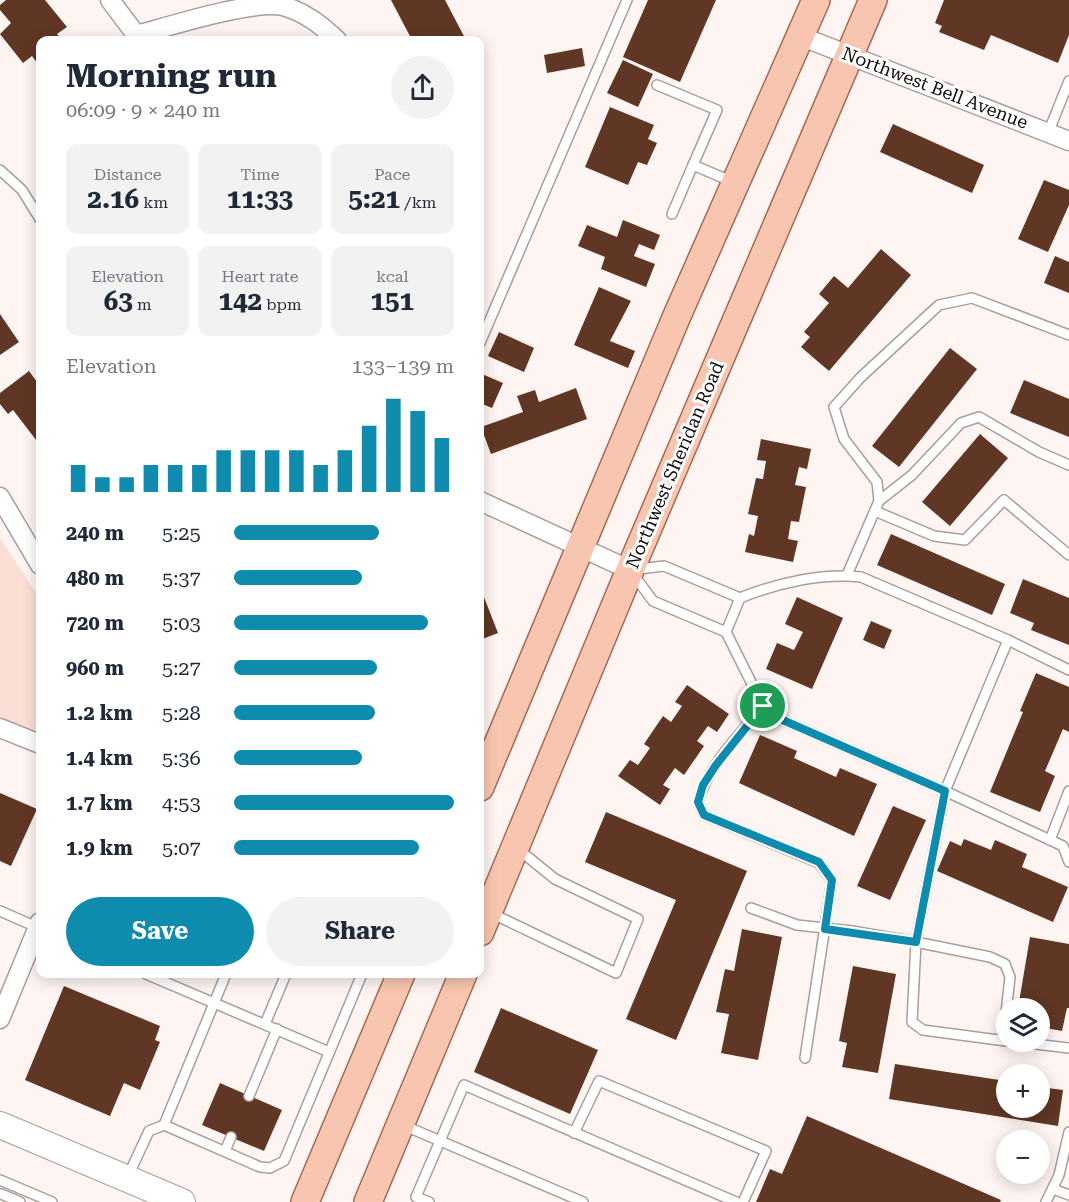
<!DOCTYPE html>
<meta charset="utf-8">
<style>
:root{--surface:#fff;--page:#f2f2f3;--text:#1f2937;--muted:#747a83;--accent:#0e8bad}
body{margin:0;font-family:"Roboto Serif",serif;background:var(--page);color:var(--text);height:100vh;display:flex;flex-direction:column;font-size:22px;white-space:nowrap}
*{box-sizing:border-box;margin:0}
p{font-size:20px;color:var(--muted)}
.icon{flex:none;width:33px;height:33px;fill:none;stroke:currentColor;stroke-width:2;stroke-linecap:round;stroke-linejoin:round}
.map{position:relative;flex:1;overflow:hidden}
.side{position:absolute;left:36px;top:36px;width:448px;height:942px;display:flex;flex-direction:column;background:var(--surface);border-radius:12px;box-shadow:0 3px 15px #0003}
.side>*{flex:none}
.fabs{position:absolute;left:996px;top:998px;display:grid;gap:12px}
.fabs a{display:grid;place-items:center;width:54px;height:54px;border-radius:50%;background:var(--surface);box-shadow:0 3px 15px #0003;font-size:30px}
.pin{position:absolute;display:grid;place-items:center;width:51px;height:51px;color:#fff;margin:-26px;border:3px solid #fff;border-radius:50%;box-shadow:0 2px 6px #0007}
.round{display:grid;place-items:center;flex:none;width:63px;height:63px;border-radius:32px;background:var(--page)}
.overview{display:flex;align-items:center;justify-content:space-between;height:102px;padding:0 30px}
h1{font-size:33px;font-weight:700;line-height:45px}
.stats{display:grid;grid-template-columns:repeat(3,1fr);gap:9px;height:102px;padding:6px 30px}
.stats div{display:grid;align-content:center;border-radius:12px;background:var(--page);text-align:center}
.stats b{font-size:26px;font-weight:700}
.stats small{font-size:16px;font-weight:400}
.stats p{font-size:16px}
.chart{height:168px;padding:12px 30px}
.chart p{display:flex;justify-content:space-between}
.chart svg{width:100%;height:108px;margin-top:6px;stroke:var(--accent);stroke-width:6}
.action{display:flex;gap:12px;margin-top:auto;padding:12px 30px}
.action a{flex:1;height:69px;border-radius:36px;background:var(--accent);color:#fff;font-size:24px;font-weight:700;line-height:69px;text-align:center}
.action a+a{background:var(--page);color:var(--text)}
ul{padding:0 30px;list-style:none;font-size:20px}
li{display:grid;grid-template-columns:96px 72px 1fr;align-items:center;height:45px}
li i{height:15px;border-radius:8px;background:var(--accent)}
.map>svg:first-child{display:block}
</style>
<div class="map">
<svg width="1069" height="1202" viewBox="0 0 1069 1202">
<rect width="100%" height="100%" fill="#fef5f2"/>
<!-- green -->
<polygon fill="#fbdfd5" points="0,538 40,599 40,732 0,717"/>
<!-- building -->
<g fill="#603624">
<polygon points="6,0 45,0 67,27 57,34 62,40 40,40 40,67 32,56 23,63 0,34 11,23 0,10 0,5"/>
<polygon points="391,0 445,0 466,40 412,40"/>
<polygon points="648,0 716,0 680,82 623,57"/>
<polygon points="944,0 1069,0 1069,35 1058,63 991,35 984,50 939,32 942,26 935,23"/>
<polygon points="582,48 585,66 547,73 544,55"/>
<polygon points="623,60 653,74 638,107 607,93"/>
<polygon points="610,107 654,125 648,139 657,143 647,165 638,162 628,185 585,167"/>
<polygon points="893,124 984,165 972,193 880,152"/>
<polygon points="1044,180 1069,190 1069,205 1048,252 1018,239"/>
<polygon points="623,220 660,235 654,250 639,244 634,256 655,264 646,287 601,269 605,257 578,246 587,225 617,237"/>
<polygon points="881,249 911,275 829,371 801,347 810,337 804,332 829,303 819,294 834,276 848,288"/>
<polygon points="1055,256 1069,262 1069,293 1044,283"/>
<polygon points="599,287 631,301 610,341 635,351 628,368 574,345"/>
<polygon points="0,314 19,342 0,355"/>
<polygon points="499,332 534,348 524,372 488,356"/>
<polygon points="950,348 977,369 899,467 872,446"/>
<polygon points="29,371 40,386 40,445 13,410 8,414 0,404 0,393"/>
<polygon points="482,374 503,383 492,408 480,403"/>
<polygon points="1024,380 1069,399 1069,437 1010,413"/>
<polygon points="576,388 587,419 491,454 481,427 523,412 517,396 535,390 539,402"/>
<polygon points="980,434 1008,458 950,526 922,502"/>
<polygon points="761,439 811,449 807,469 799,467 795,485 806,487 799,522 791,521 788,539 798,541 793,562 745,552 749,534 754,536 758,516 748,514 756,478 763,479 766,461 757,460"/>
<polygon points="891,534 1005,584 992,615 877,565"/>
<polygon points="1023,579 1069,598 1069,645 1031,630 1034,623 1010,613"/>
<polygon points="480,587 498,633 480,640"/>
<polygon points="797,597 843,618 812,689 766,669 777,643 794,650 803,632 785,624"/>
<polygon points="871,621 892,630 884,649 863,640"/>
<polygon points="1036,673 1069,687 1069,732 1063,729 1045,771 1055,776 1040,812 990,792 1023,712 1020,711"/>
<polygon points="687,685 729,714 717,732 708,726 697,741 704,746 684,775 675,768 663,785 670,789 660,805 618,776 630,760 638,765 650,748 644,744 663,716 671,722 682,706 675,702"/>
<polygon points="760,735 797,751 794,758 836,777 840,768 877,784 854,836 739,783"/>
<polygon points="0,793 37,809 11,866 0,861"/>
<polygon points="893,806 926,820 890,900 857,886"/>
<polygon points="606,812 747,871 676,1040 626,1019 676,900 585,862"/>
<polygon points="964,839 991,850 995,840 1027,854 1022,867 1068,887 1053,922 937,871 950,841 961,846"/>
<polygon points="742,929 782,937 758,1060 721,1053 729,1014 716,1012 725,969 734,971"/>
<polygon points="1030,937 1069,944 1069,1008 1067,1008 1062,1031 1040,1027 1040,1008 1018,1008"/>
<polygon points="853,966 896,974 878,1073 842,1067 847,1043 839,1041"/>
<polygon points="64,986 160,1026 155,1040 160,1042 140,1090 124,1083 110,1116 25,1080"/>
<polygon points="501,1008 598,1050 570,1114 474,1072"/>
<polygon points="895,1064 1006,1081 1006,1107 1040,1107 1040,1087 1063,1090 1058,1126 889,1099"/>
<polygon points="220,1083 282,1110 264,1151 202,1125"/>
<polygon points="807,1116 1001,1200 1000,1202 756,1202 770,1169 782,1174"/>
</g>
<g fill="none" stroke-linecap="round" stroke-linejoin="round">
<defs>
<g id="lane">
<polyline points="657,85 717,110 693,165 733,182"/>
<polyline points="1048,133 1069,81"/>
<polyline points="0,170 22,190 40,219"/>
<polyline points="672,214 693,165"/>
<polyline points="480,343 627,0"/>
<polyline points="879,501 877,482 844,439 834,407 861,377 939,305 972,298 1069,335"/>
<polyline points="875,511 934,536 965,540 1004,500 1069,555"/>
<polyline points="847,575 879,501 912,475 961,423 979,417 1039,452 1069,465"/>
<polyline points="740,598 664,566 630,570 653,601 726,632 763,706 778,718 945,791 1063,846 1069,862"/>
<path d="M726 632 740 598C777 583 821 573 861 577L1008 640 1069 670"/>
<path d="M763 706C739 736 708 765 698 802L704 815 819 863 832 880 805 1058"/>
<polyline points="1050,840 1069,791"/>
<polyline points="751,908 797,925 852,931 916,942 990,957 1005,964 1010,977 1003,1040"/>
<polyline points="0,911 39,928"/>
<polyline points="491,913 616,973 638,919 555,879 518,849"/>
<polyline points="146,974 329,1052"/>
<polyline points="265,1024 286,974"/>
<polyline points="1006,1041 923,1030 912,1022 916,942 945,791 1008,640"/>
<polyline points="1010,1041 1069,1048"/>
<polyline points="249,1096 277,1029"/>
<polyline points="164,1125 260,1167 270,1168 284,1161 362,974"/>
<polyline points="403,1125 583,1202"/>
<polyline points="574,1133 599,1081 766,1151 743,1202"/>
<polyline points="225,1151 231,1137"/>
<polyline points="128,1176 149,1131 164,1125 226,974"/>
<polyline points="0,1180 52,1202"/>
<polyline points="1053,1189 1069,1195"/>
<polyline points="1,1194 20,1202"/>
<polyline points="429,1202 416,1197 464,1085 736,1202"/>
<polyline points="1046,1202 1059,1175 1069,1132"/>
</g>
<g id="street">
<polyline points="110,0 140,40"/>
<path d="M137 35C170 26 251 0 283 6 305 12 321 25 337 40"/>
<polyline points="800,36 1069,141"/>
<polyline points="0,497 40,565"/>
<polyline points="480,501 630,570"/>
<polyline points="0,728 40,744"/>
<polyline points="0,1019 40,922"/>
</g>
<polyline id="secondary" points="0,1125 182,1202"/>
<g id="primary">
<polyline points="480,787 676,318 816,0"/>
<polyline points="480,932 630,570 873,0"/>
<polyline points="305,1202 401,974"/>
<polyline points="368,1202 463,974"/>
</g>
</defs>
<!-- lane casing -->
<use href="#lane" stroke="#a89e9a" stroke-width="12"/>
<!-- street casing -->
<use href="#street" stroke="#a89e9a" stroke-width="21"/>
<!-- secondary casing -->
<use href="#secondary" stroke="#a89e9a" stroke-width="28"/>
<!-- primary casing -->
<use href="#primary" stroke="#a36b53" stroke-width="30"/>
<!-- lane -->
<use href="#lane" stroke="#fff" stroke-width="9"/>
<!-- street -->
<use href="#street" stroke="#fff" stroke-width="18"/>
<!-- secondary -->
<use href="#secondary" stroke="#fff" stroke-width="26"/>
<!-- primary -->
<use href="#primary" stroke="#f8c5b0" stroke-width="27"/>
</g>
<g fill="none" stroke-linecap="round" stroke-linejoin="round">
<defs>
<polygon id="route" points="763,706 778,718 945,791 916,942 825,929 832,880 819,862 704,815 698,802 703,785 716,765"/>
</defs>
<!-- route casing -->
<use href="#route" stroke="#fff" stroke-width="12"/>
<!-- route -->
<use href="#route" stroke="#0e8bad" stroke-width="8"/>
</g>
<g text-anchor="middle" stroke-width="6" stroke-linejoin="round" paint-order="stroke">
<!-- street labels -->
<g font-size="18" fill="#0e0b0a" stroke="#fff">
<text transform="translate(935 88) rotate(21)" y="6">Northwest Bell Avenue</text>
<text transform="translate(675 465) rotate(-67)" y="6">Northwest Sheridan Road</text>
</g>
</g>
</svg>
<div class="fabs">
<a><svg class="icon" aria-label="layers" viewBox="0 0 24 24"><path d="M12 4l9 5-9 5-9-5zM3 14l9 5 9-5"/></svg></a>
<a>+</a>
<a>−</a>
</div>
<div class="pin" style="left:763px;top:706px;background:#1e9e55"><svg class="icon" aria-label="arrive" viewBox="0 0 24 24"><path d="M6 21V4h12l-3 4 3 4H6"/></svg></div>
<section class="side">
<div class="overview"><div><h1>Morning run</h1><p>06:09 · 9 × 240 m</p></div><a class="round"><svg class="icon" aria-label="share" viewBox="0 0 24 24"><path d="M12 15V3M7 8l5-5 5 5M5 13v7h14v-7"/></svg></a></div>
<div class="stats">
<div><p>Distance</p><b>2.16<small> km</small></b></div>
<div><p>Time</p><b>11:33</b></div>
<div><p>Pace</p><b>5:21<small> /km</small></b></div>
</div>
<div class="stats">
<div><p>Elevation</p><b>63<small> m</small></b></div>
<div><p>Heart rate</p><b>142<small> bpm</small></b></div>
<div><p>kcal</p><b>151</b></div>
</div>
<div class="chart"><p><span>Elevation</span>133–139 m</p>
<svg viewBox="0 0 160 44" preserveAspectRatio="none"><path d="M5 44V33M15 44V38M25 44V38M35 44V33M45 44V33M55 44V33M65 44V27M75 44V27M85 44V27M95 44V27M105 44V33M115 44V27M125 44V17M135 44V6M145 44V11M155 44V22"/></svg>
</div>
<ul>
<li><b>240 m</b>5:25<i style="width:66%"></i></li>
<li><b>480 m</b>5:37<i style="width:58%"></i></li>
<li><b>720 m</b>5:03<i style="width:88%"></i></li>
<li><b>960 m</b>5:27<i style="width:65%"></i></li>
<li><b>1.2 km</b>5:28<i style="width:64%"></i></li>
<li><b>1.4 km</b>5:36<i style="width:58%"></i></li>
<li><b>1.7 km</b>4:53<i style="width:100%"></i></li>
<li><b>1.9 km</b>5:07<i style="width:84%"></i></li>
</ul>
<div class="action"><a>Save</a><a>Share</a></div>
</section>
</div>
